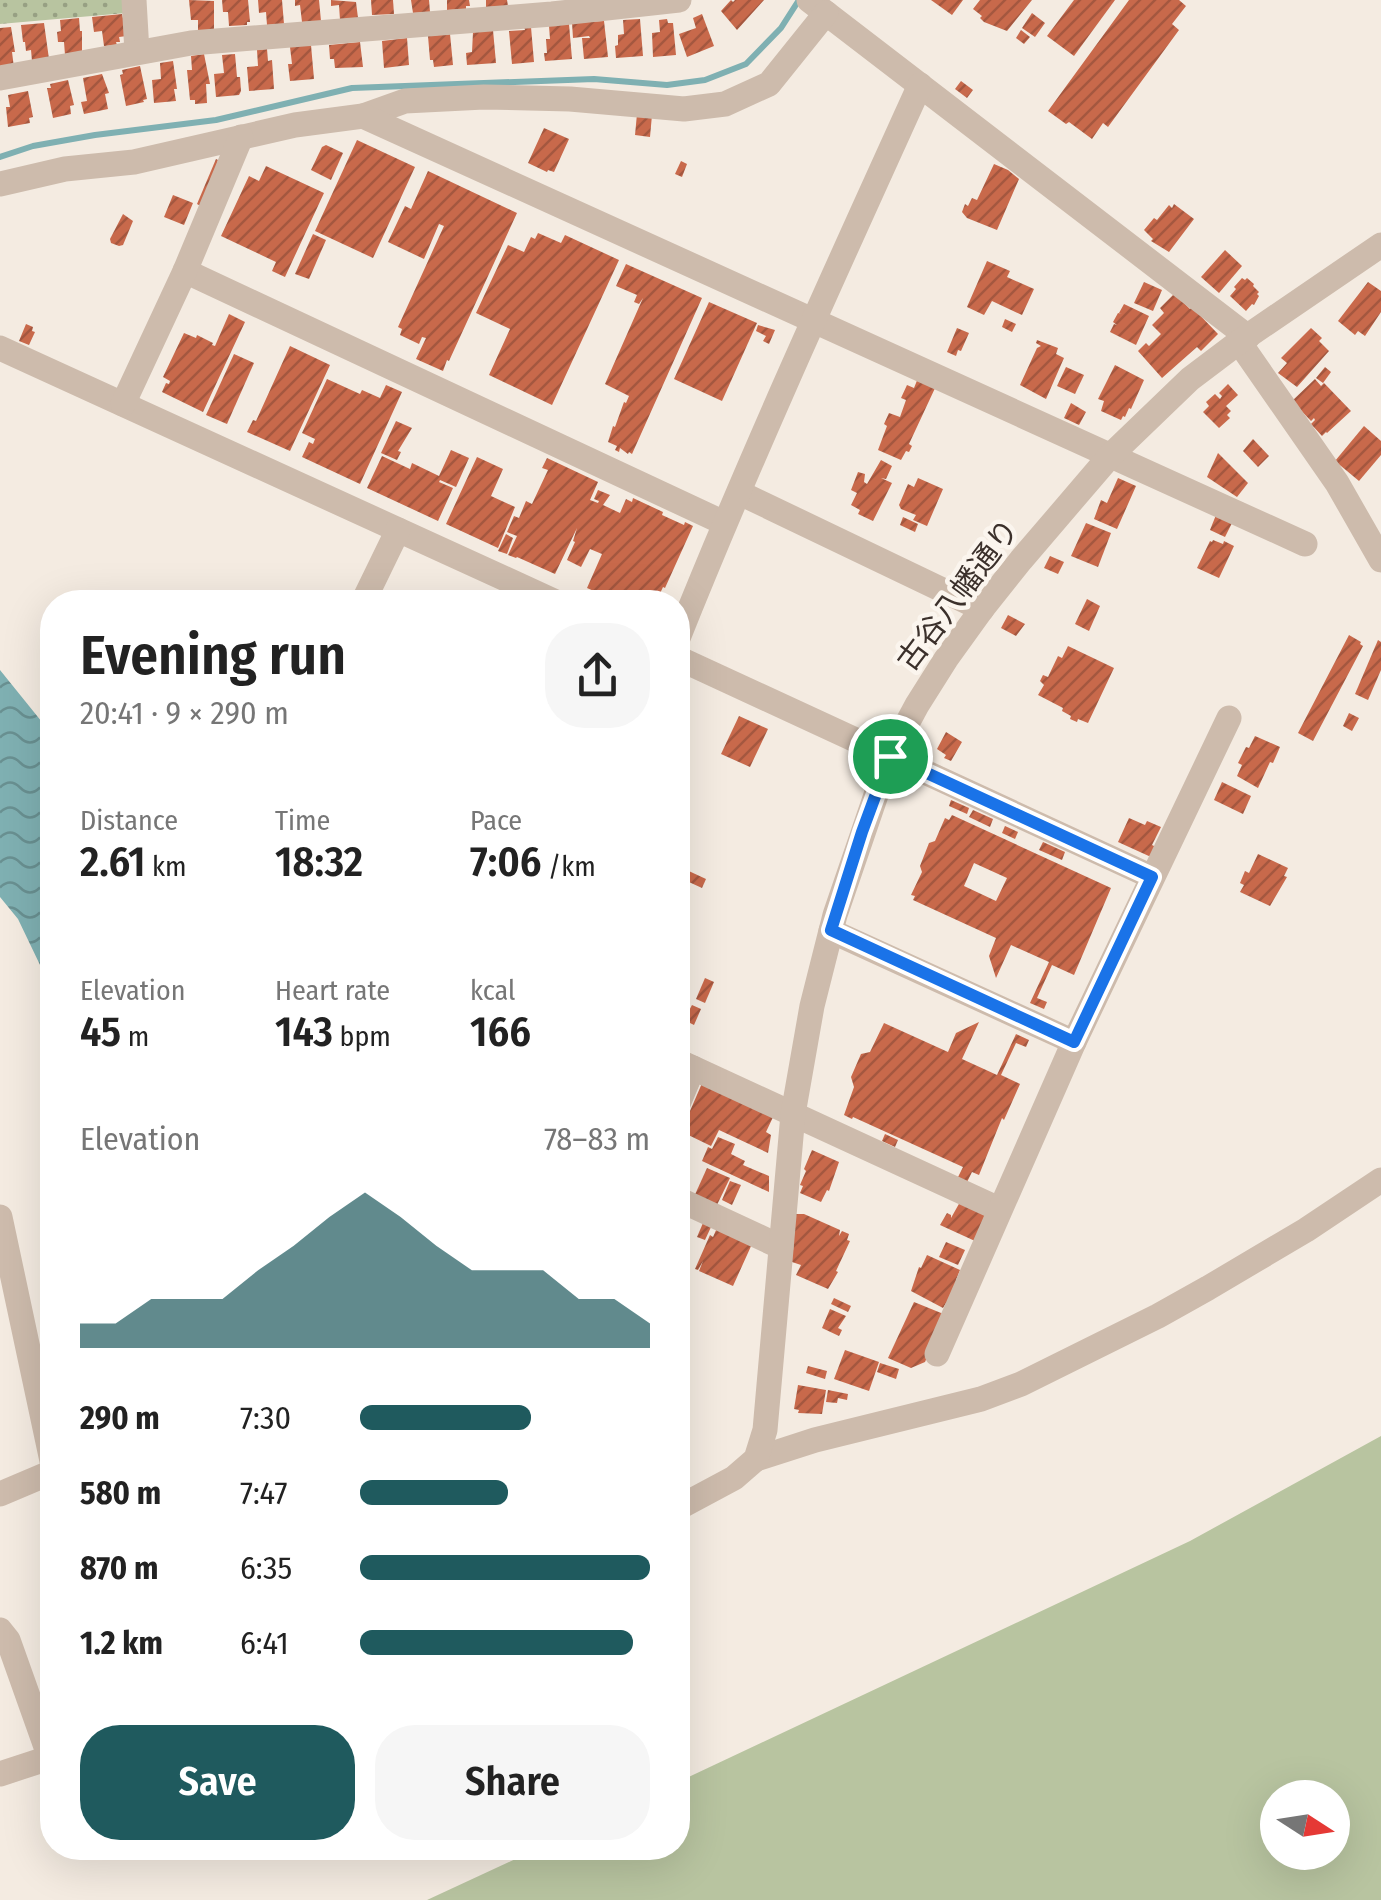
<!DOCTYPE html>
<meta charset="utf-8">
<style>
:root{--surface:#fff;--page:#f6f6f6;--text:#222;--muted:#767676;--accent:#1f5a5e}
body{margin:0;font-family:"Fira Sans Condensed","Noto Sans JP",sans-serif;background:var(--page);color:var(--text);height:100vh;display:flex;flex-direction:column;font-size:38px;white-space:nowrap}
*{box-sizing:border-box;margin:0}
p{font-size:32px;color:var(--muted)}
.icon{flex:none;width:55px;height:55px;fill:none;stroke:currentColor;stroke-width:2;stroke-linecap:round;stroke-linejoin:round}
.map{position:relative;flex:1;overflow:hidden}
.details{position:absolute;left:40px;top:590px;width:650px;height:1270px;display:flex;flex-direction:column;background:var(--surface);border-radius:40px;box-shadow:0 10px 40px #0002}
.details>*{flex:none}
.needle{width:65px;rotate:102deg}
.buttons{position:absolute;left:1260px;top:1780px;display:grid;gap:20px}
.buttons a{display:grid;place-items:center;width:90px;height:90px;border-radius:50%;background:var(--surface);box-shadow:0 10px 40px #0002;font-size:50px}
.pin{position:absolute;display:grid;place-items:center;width:85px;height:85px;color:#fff;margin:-42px;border:5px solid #fff;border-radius:50%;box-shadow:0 2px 10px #0007}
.round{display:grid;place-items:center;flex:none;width:105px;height:105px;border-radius:40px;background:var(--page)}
.overview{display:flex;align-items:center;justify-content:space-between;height:170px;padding:0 40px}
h1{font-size:55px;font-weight:600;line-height:75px}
.stats{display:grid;grid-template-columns:repeat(3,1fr);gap:15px;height:170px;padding:10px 40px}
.stats div{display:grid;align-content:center}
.stats b{font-size:42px;font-weight:600}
.stats small{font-size:28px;font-weight:400}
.stats p{font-size:28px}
.chart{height:280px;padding:20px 40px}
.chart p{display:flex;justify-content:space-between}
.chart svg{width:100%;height:180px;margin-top:10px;fill:var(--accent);opacity:.7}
.primary-button{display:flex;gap:20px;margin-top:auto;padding:20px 40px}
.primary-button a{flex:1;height:115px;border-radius:40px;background:var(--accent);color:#fff;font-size:40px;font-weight:600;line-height:115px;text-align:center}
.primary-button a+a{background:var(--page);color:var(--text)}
ul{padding:0 40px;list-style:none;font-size:32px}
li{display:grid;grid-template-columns:160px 120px 1fr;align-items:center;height:75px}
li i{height:25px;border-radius:12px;background:var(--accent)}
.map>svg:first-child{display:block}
</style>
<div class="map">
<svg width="1381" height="1900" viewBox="0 0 1381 1900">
<defs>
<pattern id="park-dots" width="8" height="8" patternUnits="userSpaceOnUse" patternTransform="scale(2.5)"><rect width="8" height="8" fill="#b8c4a0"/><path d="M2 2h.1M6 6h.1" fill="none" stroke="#97a083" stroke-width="1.8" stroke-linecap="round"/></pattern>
<pattern id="water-waves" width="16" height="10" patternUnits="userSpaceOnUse" patternTransform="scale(2.5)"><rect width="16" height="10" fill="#7fb0b2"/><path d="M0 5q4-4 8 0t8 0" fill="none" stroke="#699091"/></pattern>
<pattern id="building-hatch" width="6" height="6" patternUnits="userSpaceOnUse" patternTransform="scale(2.5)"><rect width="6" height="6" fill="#c8694b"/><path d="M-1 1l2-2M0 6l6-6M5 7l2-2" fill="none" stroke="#a4573f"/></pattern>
</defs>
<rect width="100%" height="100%" fill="#f4ebe1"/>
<!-- green -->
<path fill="#b8c4a0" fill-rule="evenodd" d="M1381 1436V1900H427L539 1848H678V1782L1190 1541ZM1278 1798H1332V1852H1278Z"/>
<!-- park -->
<polygon fill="url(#park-dots)" points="0,0 125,0 126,13 0,24"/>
<!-- water -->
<polygon fill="url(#water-waves)" points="0,670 46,727 52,738 52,990 18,919 0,897"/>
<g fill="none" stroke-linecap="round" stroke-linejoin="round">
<!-- stream -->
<polyline stroke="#7fb0b2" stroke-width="6" points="0,157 33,146 95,135 216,120 352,88 594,79 667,85 705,80 746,64 781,28 799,0"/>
</g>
<!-- building -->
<g fill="url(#building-hatch)" fill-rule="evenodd">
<polygon points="189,0 214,1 214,30 198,31 198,20 191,20"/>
<polygon points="222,0 248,0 250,22 247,22 247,25 229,26 228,12 223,12"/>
<polygon points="258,0 282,0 284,24 267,25 266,12 259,13"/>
<polygon points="295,0 319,0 321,21 302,22 300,5 295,6"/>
<polygon points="331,0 356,2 358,18 340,20 339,5 331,6"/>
<polygon points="371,0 393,0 394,14 372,15"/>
<polygon points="411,0 429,0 430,12 413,13"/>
<polygon points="447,0 469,0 470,6 466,6 466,9 447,10"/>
<polygon points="486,0 507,0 508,6 486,7"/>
<polygon points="731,0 733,2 735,0 764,0 737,30 721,11"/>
<polygon points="931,0 963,0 952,15"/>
<polygon points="980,0 1032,0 1007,31 984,22 980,18 982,16 973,9"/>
<polygon points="1074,0 1115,0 1074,56 1047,36"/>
<polygon points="1129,0 1179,0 1186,6 1172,24 1179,30 1108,127 1103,123 1092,139 1069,122 1066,124 1048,111"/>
<polygon points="1032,13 1045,23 1035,37 1022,28"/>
<polygon points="122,14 127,36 119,37 120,42 116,42 117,45 104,46 102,31 94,32 92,17"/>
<polygon points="702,14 714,46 687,57 679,34 696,28 693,18"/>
<polygon points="79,18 80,31 82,31 82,54 65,55 64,42 58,42 57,32 61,31 60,20"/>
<polygon points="640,19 643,56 616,58 615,46 618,45 618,35 624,34 623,20"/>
<polygon points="667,19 668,23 673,23 676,55 653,57 652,33 660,32 659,20"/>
<polygon points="604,21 608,57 584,59 582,38 590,38 589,36 573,38 572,23"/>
<polygon points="44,23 49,59 32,61 31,50 26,51 25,42 23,42 21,25"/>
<polygon points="569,24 572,59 545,61 544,53 547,53 546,39 550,39 549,26"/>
<polygon points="11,27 15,52 12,52 14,68 0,69 0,28"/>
<polygon points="524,27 531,27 534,62 512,64 509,31 525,30"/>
<polygon points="493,30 496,63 467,65 466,53 472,52 473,32"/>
<polygon points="1021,30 1030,37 1024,44 1016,38"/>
<polygon points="450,34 453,65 434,67 433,60 430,60 428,36"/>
<polygon points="407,38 409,65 384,68 382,41"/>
<polygon points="360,42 363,67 335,68 334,59 330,59 329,45"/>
<polygon points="311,45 314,79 290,81 288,64 292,64 290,47"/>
<polygon points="267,49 268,61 272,60 274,89 249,91 247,67 258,66 257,50"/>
<polygon points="204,54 210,84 206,84 207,103 195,104 195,100 190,100 187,70 192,70 191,56"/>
<polygon points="235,54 237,77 240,77 241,91 239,95 216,97 214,74 224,73 222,55"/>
<polygon points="173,61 177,89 174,89 176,101 154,103 152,80 161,79 160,63"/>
<polygon points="140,66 147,99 143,100 144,102 126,106 120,75 123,74 122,70"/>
<polygon points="102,74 109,93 105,94 108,109 84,114 81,102 87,101 83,78"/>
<polygon points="68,80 74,105 70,106 71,114 53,118 47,88 51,88 50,84"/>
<polygon points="961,81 973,90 967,98 955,89"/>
<polygon points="28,91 33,117 29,118 30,123 8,127 6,107 10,107 8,95"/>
<polygon points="637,114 652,115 650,137 635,135"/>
<polygon points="544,128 569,139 554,172 548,170 547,172 528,163"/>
<polygon points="357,140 415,167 373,258 315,231"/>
<polygon points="326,145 343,153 331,180 311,170 322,147"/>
<polygon points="216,159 218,160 204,208 197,204"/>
<polygon points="681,161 687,164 682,177 675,174"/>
<polygon points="994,164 1008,170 1019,179 997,230 967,218 962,212 965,204 968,206 972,198 977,200"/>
<polygon points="266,166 324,193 285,277 272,271 276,262 221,236 249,176 259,181"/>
<polygon points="428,171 517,213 449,361 447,360 443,371 416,359 426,338 422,337 419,344 400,335 402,329 398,327 444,226 439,224 424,259 388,242 405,206 411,209"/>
<polygon points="173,195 193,203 184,225 164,217"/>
<polygon points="1174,204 1194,219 1169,252 1151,241 1153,239 1144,230 1154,218 1157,220 1169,205 1172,208"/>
<polygon points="123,214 133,221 123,245 119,246 111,243 110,239"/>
<polygon points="538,233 561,243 565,235 619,260 552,405 489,375 510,329 476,313 508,245 524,252 531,237 535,239"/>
<polygon points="313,234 326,240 309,279 295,274"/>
<polygon points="1225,250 1242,266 1219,293 1201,277"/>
<polygon points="987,261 1010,271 1007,277 1034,289 1022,315 992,301 984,315 967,307"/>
<polygon points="626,264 702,298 632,454 629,452 628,454 620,448 619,452 615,450 617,446 608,442 613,426 615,427 624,402 626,403 629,396 605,384 643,298 639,304 634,302 637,295 616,286"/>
<polygon points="1242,278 1245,280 1247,278 1254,284 1253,286 1259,292 1257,294 1259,296 1254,305 1252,304 1246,311 1230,296 1236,289 1234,287"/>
<polygon points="1144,282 1162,290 1153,311 1134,303"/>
<polygon points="1368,282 1381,291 1381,312 1365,336 1358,331 1355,335 1338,321"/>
<polygon points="1173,295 1176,295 1190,309 1192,307 1218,334 1201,351 1197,347 1162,378 1138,351 1146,343 1149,346 1161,334 1152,325 1164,313 1160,308"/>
<polygon points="709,302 757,323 722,401 674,379"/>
<polygon points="1124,304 1149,316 1136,345 1110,332 1114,324 1117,325 1113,322 1118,313 1122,314 1119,313"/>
<polygon points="229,314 245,322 203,412 162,392 166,383 169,384 170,381 163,377 184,333 196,338 197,335 213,343 212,345 215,346"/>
<polygon points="1005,319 1016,324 1012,332 1002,327"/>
<polygon points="26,324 33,327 32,331 35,332 29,345 19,341"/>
<polygon points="758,325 775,330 769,344 763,341 766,336 756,331"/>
<polygon points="957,328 969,333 961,351 958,350 956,356 947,352"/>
<polygon points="1311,328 1322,338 1319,341 1329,351 1297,387 1278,373 1287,363 1281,358"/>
<polygon points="1037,340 1058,348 1056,354 1064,358 1046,399 1020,385 1037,348 1041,346 1036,343"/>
<polygon points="290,346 330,365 290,451 247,432 253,420 256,421"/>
<polygon points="234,354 254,363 227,424 206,415"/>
<polygon points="1115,365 1144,380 1131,409 1129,408 1125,417 1123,416 1121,420 1101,411 1104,401 1098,399"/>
<polygon points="1066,367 1084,375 1075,394 1057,386"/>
<polygon points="1325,367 1331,372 1323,383 1316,378"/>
<polygon points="918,378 936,386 909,444 912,446 909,452 906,451 901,460 878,450 887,426 884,424 889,413 900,417 906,400 901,398 907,385 914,388"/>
<polygon points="327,379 360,394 362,390 380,398 386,385 402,392 360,484 302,457 309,442 313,444 315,439 302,433"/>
<polygon points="1315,379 1321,386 1324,383 1351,411 1327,433 1326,432 1322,436 1311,424 1315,420 1314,418 1311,421 1292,401"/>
<polygon points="1228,384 1238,395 1226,406 1231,411 1227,415 1230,418 1219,428 1203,412 1209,406 1206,402 1215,394 1220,399 1222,396 1219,393"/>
<polygon points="1071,403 1086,412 1079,425 1064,418"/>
<polygon points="396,421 412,428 398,451 401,452 397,460 381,453"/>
<polygon points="1364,426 1381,441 1381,455 1359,481 1335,461"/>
<polygon points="1253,439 1269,456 1258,467 1243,451"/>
<polygon points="451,450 469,458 456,487 440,480 439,482 453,488 438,521 367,488 382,456 410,469 412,463 439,476"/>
<polygon points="1218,453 1248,483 1237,497 1207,477"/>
<polygon points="477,457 503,469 491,496 515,507 498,548 446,524"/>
<polygon points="547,458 598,482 590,500 598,503 599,501 594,499 598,490 610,495 603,505 620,513 626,499 632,502 633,498 663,512 662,515 684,525 685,522 693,526 665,588 663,587 656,602 619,602 587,588 602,554 590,549 581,567 567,560 575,542 573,541 577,528 555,574 517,557 516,558 508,555 517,536 507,532 514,516 519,518 526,501 532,504 548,470 542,468"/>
<polygon points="881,460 892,466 886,479 881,478 892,483 873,521 858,514 860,510 851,505 857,493 851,490 858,472 865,474 864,482 867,484"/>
<polygon points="918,478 943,489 927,526 913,520 916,515 901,509 899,505 908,484 914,487"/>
<polygon points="1118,478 1136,486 1117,529 1094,519 1101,500 1107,503"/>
<polygon points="1216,515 1232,523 1225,537 1210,530"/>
<polygon points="903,517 918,524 915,532 900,525"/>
<polygon points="1086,523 1111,533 1098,567 1071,556"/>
<polygon points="506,534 513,538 507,554 498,551"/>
<polygon points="1213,540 1223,544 1224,541 1234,546 1219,578 1197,568 1210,541 1212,542"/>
<polygon points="1050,556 1064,562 1058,574 1044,568"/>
<polygon points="1087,599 1100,606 1089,631 1075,624"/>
<polygon points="1008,615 1025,624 1016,636 1001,628"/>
<polygon points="1349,635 1361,642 1360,644 1363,646 1313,741 1298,733"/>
<polygon points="1378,640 1381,642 1381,670 1368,700 1355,694"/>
<polygon points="1068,646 1114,668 1088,723 1078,719 1077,722 1070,719 1071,716 1062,711 1063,708 1038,695 1044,685 1040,681 1043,675 1048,677 1058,656 1062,658"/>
<polygon points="1349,713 1359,718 1352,731 1343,726"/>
<polygon points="739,716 768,729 750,767 721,754"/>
<polygon points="946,732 962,742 951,761 944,758 946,755 937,749"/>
<polygon points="1255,736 1280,747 1273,763 1270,762 1258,788 1237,776 1242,765 1238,763 1246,747 1249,748"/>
<polygon points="1222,782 1251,796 1243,814 1214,800"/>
<polygon points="951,800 969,808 967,814 949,806"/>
<polygon points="973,810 993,819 990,827 969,817"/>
<path d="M952 815 1111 888 1074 975 1052 965 1037 998 1047 1002 1044 1009 1030 1003 1049 962 1011 945 996 978 989 956 996 938 913 900 915 896 911 895 922 872 920 866 929 843 935 841 945 818 949 820ZM974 863 1007 878 996 901 964 886Z"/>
<polygon points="1129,818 1145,825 1147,821 1161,827 1152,845 1156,847 1151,857 1118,842"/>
<polygon points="1005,826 1018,832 1015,839 1002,833"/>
<polygon points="1043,842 1065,852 1062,860 1039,850"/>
<polygon points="1258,854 1288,868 1284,876 1287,877 1270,906 1240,892 1244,885 1240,883 1245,871 1249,873"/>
<polygon points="678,866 706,879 702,888 678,877"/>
<polygon points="705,978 714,982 705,1003 696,999"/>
<polygon points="692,1005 701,1009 694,1025 684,1020"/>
<polygon points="979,1022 962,1059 997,1075 1016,1034 1029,1040 1026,1047 1016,1043 1001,1075 1020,1084 1004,1120 1002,1118 979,1175 972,1172 967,1182 958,1177 963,1167 853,1117 852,1119 844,1115 854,1087 851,1077 861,1054 870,1052 884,1023 948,1052 956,1033"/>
<polygon points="703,1081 774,1115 766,1132 771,1135 768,1153 719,1130 711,1146 678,1130 685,1109 690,1111"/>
<polygon points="885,1134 898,1140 895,1147 882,1141"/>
<polygon points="718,1137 735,1144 731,1154 745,1161 743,1165 769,1176 769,1192 702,1161 708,1147 712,1149"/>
<polygon points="812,1150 839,1162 829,1191 827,1190 821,1202 800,1193 803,1186 800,1185 806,1171 804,1169"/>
<polygon points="707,1168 730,1178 715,1209 693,1199"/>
<polygon points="730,1181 741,1185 732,1205 722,1200"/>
<polygon points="960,1202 986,1212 975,1241 940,1225 947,1213 951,1215 951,1218"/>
<polygon points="680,1210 691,1216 684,1232 678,1229"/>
<polygon points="794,1214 804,1214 840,1230 839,1236 842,1231 849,1234 847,1240 850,1241 836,1271 838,1272 828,1289 796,1275 801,1265 789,1261"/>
<polygon points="703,1223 711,1227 705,1240 697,1237"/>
<polygon points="717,1228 752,1244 733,1286 699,1271 703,1261 698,1270 695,1269 710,1235 713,1237"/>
<polygon points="946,1242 965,1250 958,1265 939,1257"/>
<polygon points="927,1255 960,1270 956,1280 961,1282 951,1305 946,1303 943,1308 911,1291 919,1267 921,1268"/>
<polygon points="834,1298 851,1306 848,1312 831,1304"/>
<polygon points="914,1302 946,1315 925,1362 911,1368 888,1358"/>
<polygon points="830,1309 846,1316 838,1328 842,1330 839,1336 822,1328"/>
<polygon points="845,1350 879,1362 869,1391 834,1379"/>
<polygon points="880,1363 899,1369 896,1379 877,1372"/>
<polygon points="808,1366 827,1371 825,1379 806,1373"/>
<polygon points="798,1385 826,1390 822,1414 798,1413 799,1410 794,1409"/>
<polygon points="828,1390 848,1394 847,1400 838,1398 837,1403 826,1402"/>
</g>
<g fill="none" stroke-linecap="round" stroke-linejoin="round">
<!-- minor -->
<g stroke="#cdbbac" stroke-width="25">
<polyline points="134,0 137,52"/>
<polyline points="809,0 1248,337"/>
<polyline points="0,78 191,43 552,14 679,0"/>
<polyline points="363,116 405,101 484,97 570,99 684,109 725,104 769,84 826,13"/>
<polyline points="0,184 65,169 134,162 295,125 363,116 1305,544"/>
<polyline points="185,271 724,523"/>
<polyline points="1239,342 1337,483 1381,560"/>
<polyline points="0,348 556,602"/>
<polyline points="123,404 185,271 241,137"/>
<polyline points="740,493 982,609"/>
<polyline points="363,602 398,530"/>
<path d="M678 638C753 451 837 268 920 85"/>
<polyline points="678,658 1152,877"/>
<polyline points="831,931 1074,1042"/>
<polyline points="678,1061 999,1209"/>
<polyline points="678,1104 693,1068"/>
<polyline points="678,1199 781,1247"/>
<polyline points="0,1217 52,1461"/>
<polyline points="937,1354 1074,1042 1229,718"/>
<polyline points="756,1459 815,1440 981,1399 1021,1384 1158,1316 1208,1288 1306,1230 1381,1180"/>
<polyline points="0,1494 52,1472"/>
<polyline points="678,1508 734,1478 756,1459 765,1430 793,1114 812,1006 835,915 889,757 917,705 946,659 982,609 1021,560 1110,456 1190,379 1239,342 1381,245"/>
<polyline points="0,1630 8,1640 50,1758"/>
<polyline points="0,1774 52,1757"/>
</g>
</g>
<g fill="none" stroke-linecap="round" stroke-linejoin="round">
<defs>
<polygon id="route" points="890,756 1152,877 1074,1042 831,930 862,832"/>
</defs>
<!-- route casing -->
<use href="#route" stroke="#fff" stroke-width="20"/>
<!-- route -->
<use href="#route" stroke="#1a73e8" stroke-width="12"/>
</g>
<g text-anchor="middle" stroke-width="9" stroke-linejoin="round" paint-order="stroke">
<!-- street labels -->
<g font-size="30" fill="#3b302b" stroke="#fbf5ee">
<text transform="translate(958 595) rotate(-53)" y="10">古谷八幡通り</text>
</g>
</g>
</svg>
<div class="buttons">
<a><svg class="needle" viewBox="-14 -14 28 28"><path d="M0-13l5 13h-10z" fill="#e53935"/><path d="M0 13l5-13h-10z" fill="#767676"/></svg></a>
</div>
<div class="pin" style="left:890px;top:756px;background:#1e9e55"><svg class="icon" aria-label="arrive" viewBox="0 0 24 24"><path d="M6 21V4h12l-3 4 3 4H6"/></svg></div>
<section class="details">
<div class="overview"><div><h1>Evening run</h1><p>20:41 · 9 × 290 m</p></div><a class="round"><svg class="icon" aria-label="share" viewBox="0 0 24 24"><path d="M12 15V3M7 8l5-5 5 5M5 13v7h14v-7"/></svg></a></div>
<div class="stats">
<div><p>Distance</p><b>2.61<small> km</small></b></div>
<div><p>Time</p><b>18:32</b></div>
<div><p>Pace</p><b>7:06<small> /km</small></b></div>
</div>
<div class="stats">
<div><p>Elevation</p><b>45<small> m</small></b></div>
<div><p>Heart rate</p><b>143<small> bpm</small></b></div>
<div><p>kcal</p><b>166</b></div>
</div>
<div class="chart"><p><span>Elevation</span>78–83 m</p>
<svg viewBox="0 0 160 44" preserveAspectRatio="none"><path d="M0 44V38L10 38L20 32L30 32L40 32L50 25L60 19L70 12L80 6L90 12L100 19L110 25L120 25L130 25L140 32L150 32L160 38V44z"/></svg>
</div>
<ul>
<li><b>290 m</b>7:30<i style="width:59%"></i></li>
<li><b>580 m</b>7:47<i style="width:51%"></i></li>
<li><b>870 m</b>6:35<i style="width:100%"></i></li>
<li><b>1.2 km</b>6:41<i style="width:94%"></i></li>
</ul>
<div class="primary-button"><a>Save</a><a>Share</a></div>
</section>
</div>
